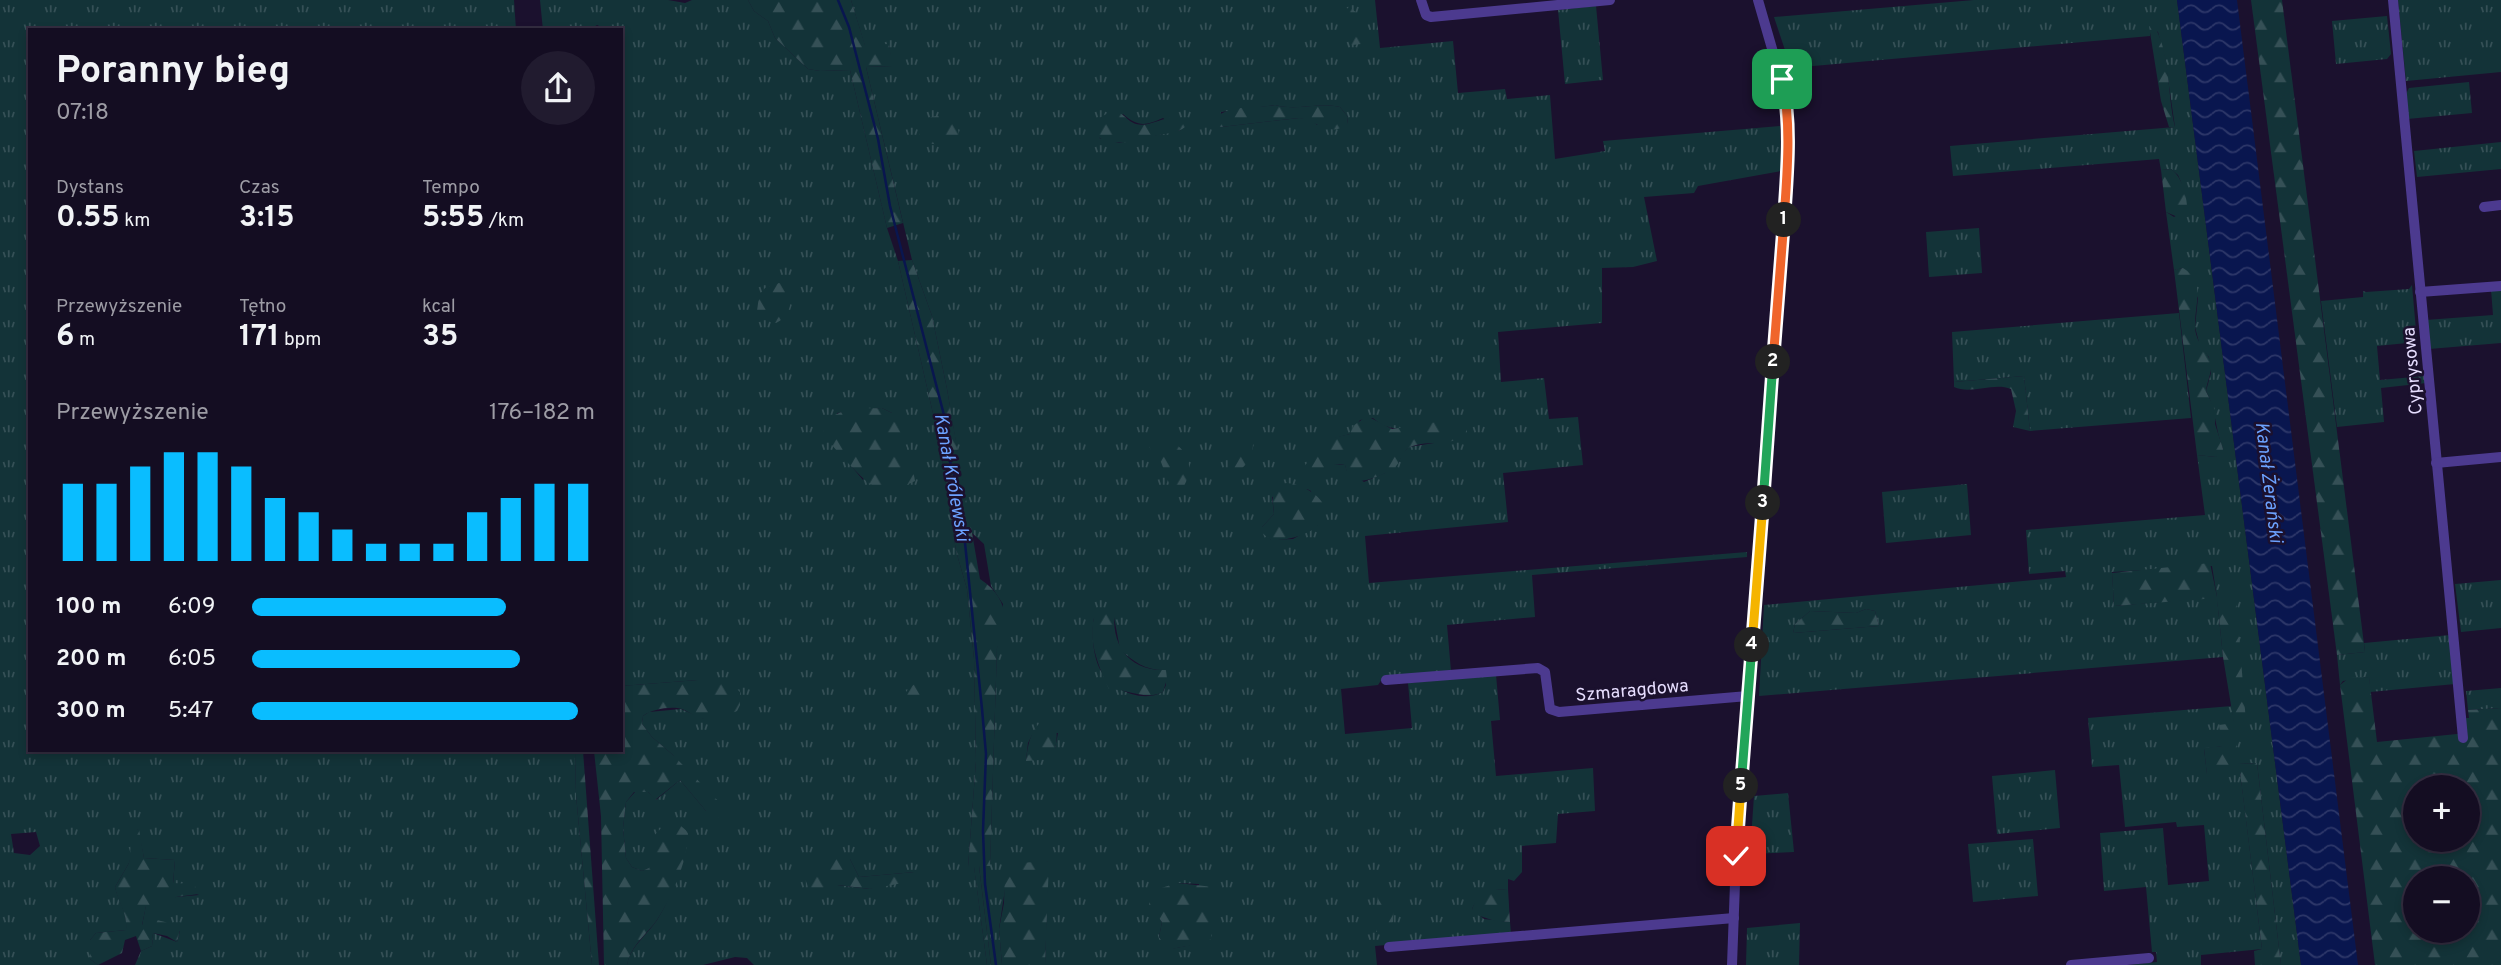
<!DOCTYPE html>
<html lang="pl">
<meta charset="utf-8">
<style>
:root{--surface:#140d22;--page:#211b2f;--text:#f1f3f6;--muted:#9d9ca5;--line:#332d40;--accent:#0abdff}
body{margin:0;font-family:Overpass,sans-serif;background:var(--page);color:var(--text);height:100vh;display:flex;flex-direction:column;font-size:26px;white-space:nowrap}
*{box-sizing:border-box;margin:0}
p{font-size:23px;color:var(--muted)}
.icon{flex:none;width:38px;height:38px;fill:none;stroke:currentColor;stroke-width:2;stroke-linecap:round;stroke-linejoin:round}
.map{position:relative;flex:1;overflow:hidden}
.sheet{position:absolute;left:28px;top:28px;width:595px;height:724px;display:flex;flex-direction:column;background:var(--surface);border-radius:0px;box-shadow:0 4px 10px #0003,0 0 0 2px var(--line)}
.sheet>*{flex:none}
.controls{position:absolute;left:2403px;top:775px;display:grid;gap:14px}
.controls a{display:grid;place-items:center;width:77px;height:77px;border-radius:50%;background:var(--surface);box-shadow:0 4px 10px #0003,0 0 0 2px var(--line);font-size:35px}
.pin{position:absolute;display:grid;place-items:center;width:60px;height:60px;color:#fff;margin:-30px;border-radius:14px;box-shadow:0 4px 10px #0006}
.km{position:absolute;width:35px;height:35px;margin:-18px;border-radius:50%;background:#222;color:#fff;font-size:19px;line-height:35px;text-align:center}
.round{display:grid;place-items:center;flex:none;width:74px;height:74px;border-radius:37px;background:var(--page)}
.overview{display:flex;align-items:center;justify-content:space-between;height:119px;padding:0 28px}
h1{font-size:38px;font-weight:700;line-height:52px}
.figures{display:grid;grid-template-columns:repeat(3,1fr);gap:10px;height:119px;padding:7px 28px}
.figures div{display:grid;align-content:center}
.figures b{font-size:30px;font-weight:700}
.figures small{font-size:19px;font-weight:400}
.figures p{font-size:19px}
.chart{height:196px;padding:14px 28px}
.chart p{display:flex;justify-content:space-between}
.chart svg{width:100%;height:126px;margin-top:7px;stroke:var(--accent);stroke-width:6}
ul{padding:0 28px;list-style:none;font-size:23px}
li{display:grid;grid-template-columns:112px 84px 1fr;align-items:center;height:52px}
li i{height:18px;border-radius:9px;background:var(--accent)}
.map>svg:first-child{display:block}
</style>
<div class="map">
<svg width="2501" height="965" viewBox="0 0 2501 965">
<defs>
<pattern id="grass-tufts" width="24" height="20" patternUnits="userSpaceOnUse" patternTransform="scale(1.75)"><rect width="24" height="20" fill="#133338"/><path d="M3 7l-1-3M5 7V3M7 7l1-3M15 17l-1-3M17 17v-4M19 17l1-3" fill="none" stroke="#355056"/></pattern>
<pattern id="forest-firs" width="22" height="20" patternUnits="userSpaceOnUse" patternTransform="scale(1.75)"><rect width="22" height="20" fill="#133338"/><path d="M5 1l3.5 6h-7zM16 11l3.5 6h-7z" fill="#355056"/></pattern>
<pattern id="water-waves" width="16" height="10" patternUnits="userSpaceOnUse" patternTransform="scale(1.75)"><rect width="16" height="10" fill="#09164f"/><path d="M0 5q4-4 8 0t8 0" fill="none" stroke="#2d3769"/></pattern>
</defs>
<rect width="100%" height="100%" fill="#1b112e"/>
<!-- grass -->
<g fill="url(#grass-tufts)" fill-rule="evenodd">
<path d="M0 0H514L516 30H30V751H575L576 795 592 965H135L141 951 152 946 153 933 177 942 180 931 142 926 146 905 159 906 176 897 199 895 173 884 175 860 144 858 138 829 129 863 115 887C119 904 128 912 126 930L96 933 90 940V959L98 965H0ZM36 832 40 846 30 855 14 853 11 834Z"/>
<path d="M540 0H668L685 3 692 0H748L754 11 768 21 775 38 808 69 820 71 850 70 887 228 898 261 940 444 956 551 967 589 974 659 976 761 968 867 974 866 987 965H754L747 958 735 957 703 965H627C630 947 647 935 657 920 668 903 675 884 681 864L650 840V868L642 871 632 867 626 858 623 828 626 802 635 792H648L656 800 680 780 706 811 673 755 652 737 642 724 643 716 649 712 681 709 704 719 698 680 621 686V30H608L597 25 589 30H543ZM882 408 892 413 863 480 852 467 837 413ZM850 859 859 877 915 872 870 889 837 885Z"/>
<path d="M851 0H1375L1380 48 1453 41 1458 93 1505 89 1507 99 1550 95 1555 159 1605 151 1603 141 1780 126 1781 171 1698 186 1694 193 1644 197 1657 261 1633 267 1602 268V323L1498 332 1501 382 1544 378 1549 419 1578 417 1583 465 1503 473 1508 522 1365 536 1369 583 1747 552V557L1532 575 1535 617 1447 625 1451 671 1384 676 1378 685 1341 689 1345 734 1412 728 1408 683 1496 675 1500 720 1491 721 1496 776 1593 768 1595 811 1558 814 1556 843 1522 846V872L1514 881 1508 879V889C1488 890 1481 891 1472 909L1484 919 1510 922 1511 933 1375 946 1377 965H1045L1048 861 1005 889 999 929 1002 965H991L979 866 990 865 997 648 1003 604 991 586 984 544 971 532 947 389 932 316 912 260 866 67 892 66 889 45 865 46ZM1275 105C1296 111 1318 102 1340 107L1348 117 1347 124 1317 125 1310 119 1299 118 1221 127V112ZM1123 114C1138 127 1145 126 1163 118L1181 130 1119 143 1099 138ZM1373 418C1388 432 1404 429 1422 426L1434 443 1409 447 1402 453 1399 462 1385 473 1364 482 1347 471 1345 465 1330 464 1323 469 1311 459C1328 439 1323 441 1350 434L1360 420ZM1307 489 1311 491 1318 525 1293 539 1271 540 1262 527 1274 514 1272 497ZM1114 617 1120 649C1133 662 1147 671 1166 670V685L1163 692C1142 703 1113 691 1101 671 1093 658 1091 632 1094 618ZM1058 733 1055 749 1026 760 1028 743 1032 735ZM1178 883 1199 884 1196 944 1171 949 1159 937 1162 922 1157 914Z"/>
<path d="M1974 0H2177L2301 965H2281L2257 763 2239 764 2222 746 2204 749 2207 774 2240 771 2262 949 2201 955V965H2128L2157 962 2156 952H2152L2146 887 2104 891 2100 833 2163 828 2168 885 2209 881 2204 825 2177 827 2176 822 2125 827 2119 765 2092 767 2088 718 2232 706 2234 723 2217 598 2223 657 1759 696 1764 605 2066 577 2065 571 2029 574 2026 530 2205 515 2197 455 2216 457 2223 449C2215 429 2216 409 2206 391L2211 373 2209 357 2200 346 2195 327 2198 298 2183 268 2174 270 2166 212 2174 217 2187 209 2181 182 2178 175 2171 169 2161 170 2159 159 1953 176 1950 146 2175 127 2165 58 2158 32 2150 27V36L1791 68 1774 17ZM2212 566 2217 597 2114 606 2112 572ZM1866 609 1875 611 1879 626 1793 633 1795 624 1810 611 1856 613Z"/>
<polygon points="2398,0 2501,0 2501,72 2406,81"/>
<polygon points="1596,6 1603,80 1565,84 1558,10"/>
<polygon points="2387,16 2391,54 2387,59 2336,64 2332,21"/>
<polygon points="2469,82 2472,113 2407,119 2405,96 2409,88"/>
<polygon points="2501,142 2501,169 2417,177 2414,151"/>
<polygon points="1979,228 1982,273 1929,277 1926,232"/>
<polygon points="2412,285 2417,342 2377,346 2380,380 2425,376 2426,383 2381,388 2384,422 2337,427 2321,301 2363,297 2363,291 2366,292 2409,289"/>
<polygon points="2501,288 2501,343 2429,349 2426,320 2493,315 2491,289"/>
<polygon points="2179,313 2191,418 2030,431 2024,376 1954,382 1952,332"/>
<polygon points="1967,484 1971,535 1886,543 1882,492"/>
<polygon points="2501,580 2501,628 2461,632 2455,584"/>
<polygon points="2450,635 2455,684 2370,692 2369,677 2343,681 2340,685 2337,655 2365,652 2364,643"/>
<polygon points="2501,688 2501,708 2468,710 2466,691"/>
<polygon points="2055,770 2060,828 1997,834 1992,776"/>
<polygon points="1788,793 1794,852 1750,854 1754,796"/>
<polygon points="2033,839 2038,896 1973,902 1968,844"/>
<polygon points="1800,923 1799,965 1746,965 1747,928"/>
</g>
<!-- forest -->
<g fill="url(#forest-firs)" fill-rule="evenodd">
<polygon points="748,0 851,0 865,45 889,44 893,66 866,67 903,223 887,228 850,70 820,71 808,69 775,38 768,21 754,11"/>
<polygon points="2251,0 2282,0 2365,652 2337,655"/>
<path d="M1349 7C1359 13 1366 23 1368 35L1361 44 1352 45 1346 38V27L1341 18 1342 13Z"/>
<path d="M2149 26 2155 27C2171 57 2167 94 2175 127H2169L2161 101Z"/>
<path d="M1275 105C1296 111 1318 102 1340 107L1348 117 1347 124C1330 138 1317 121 1299 118L1221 127 1216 125 1213 119C1231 104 1254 109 1275 105Z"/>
<path d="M1111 111C1125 112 1125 120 1136 124 1151 128 1165 114 1182 118L1185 127C1178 133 1168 133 1159 135 1138 140 1105 152 1091 129L1095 121Z"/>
<path d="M942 115H951C961 131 965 146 940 145 935 144 927 144 923 141 919 138 920 136 919 131L931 117Z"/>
<path d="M2171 169C2183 177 2188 200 2187 214L2180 218 2166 212 2161 170Z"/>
<path d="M912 260 932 316 947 389 980 579C1007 597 1010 619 997 648L990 866H979L991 965H987L974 867H968L976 761 974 659 967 589 956 551 940 444 898 261Z"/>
<path d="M2183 268C2209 283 2191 311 2196 334 2199 346 2209 353 2211 364 2212 373 2207 381 2206 391L2215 410V424L2223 449 2222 454 2216 457 2197 455 2174 270Z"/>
<path d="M779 283 790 286C792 301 791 316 776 323L771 322 757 311 759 296 765 288Z"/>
<path d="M2024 376 2030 431 2013 427 2016 411 2011 389C1993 382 1971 395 1954 387V382Z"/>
<path d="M882 408 892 413C902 435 912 457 915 481 880 499 870 486 847 462 838 452 829 443 823 430 831 406 861 409 882 408Z"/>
<path d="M1367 416 1392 429 1449 420 1467 426V433C1452 448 1429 439 1410 447 1400 452 1402 462 1394 468 1385 475 1359 485 1349 480L1345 465C1328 461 1320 476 1304 475L1301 471 1321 444 1328 439 1350 434 1353 426Z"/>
<path d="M1248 435 1253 437C1254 452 1250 462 1238 472H1231C1223 460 1235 441 1248 435Z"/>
<path d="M1159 436C1182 443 1198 461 1184 486H1170L1161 462 1149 447 1150 439Z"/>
<path d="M1286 483C1301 483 1336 501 1322 521 1312 535 1286 541 1271 540L1261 532 1262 527 1274 514C1273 499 1269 489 1286 483Z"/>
<polygon points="2210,563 2217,597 2236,598 2246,722 2234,724 2239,764 2257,763 2281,965 2255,965 2254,951 2262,949 2240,772 2207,775 2204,748 2222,746 2219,725 2234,723 2223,657 2217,598 2114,606 2112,573"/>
<polygon points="1866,609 1875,611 1879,626 1793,633 1795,624 1810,611 1856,613"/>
<path d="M1115 610C1110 644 1129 672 1166 670L1167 679 1163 692C1145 701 1128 689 1109 689 1099 668 1088 641 1094 618L1105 611Z"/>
<path d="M2369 677 2377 742 2467 733 2465 718H2469L2468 710 2501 708V965H2375L2340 685 2349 678ZM2415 788H2468V840H2415ZM2415 878H2468V931H2415Z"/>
<path d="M698 680 730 682 740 692V705L737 711C727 716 715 721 704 719 696 718 690 712 682 709 671 706 652 709 643 716L642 724 652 737 673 755 734 817 726 822 706 811 680 780 655 800 648 792H634L626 802 623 828 626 858 632 867 642 871 649 868 650 840 666 823 675 821 688 832C689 858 670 903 654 924 643 937 630 948 627 965H604L601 816 594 751H621V686Z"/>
<path d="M926 680 937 683V692C933 698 929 699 925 704 919 709 917 715 910 720L903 717C897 699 908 683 926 680Z"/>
<path d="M1049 718C1062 728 1055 744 1054 759L1026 761C1028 744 1031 724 1049 718Z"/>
<polygon points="575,751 583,751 599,965 592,965 576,795"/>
<path d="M139 829 144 858 175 860 173 883 194 884 199 894 176 897 166 910 159 906H146L142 925 153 919 165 922 180 930 177 942 167 936 153 933 152 946 141 951 136 936 125 940 122 953 98 965 90 959V940L96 933 126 930C128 913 118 903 115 887L129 863 132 833Z"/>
<polygon points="840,856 850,859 859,877 915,872 919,880 870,889 838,885 816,897 809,889 804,876 818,862"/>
<polygon points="1049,861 1045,965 1002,965 999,929 1004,903 1005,864"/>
<path d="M1178 883 1213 887 1211 939C1199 948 1182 944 1169 951L1159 937 1162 922 1149 905C1152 889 1163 887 1178 883Z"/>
<polygon points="1508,889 1510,922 1495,921 1474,914 1472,909 1479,893 1491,890"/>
<polygon points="1394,890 1393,922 1389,928 1376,932 1378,891"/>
</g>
<!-- water -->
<polygon fill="url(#water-waves)" points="2177,0 2237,0 2358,965 2301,965"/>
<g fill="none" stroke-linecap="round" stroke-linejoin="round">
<!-- stream -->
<polyline stroke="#09164f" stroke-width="2.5" points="838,0 849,27 878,139 890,206 945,419 944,442 960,494 982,709 986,754 983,831 985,884 996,965"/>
<!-- minor -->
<g stroke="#4c3a8f" stroke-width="10">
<polyline points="1421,0 1426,15 1431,17 1610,0"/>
<polyline points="2393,0 2463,738"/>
<polyline points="2484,207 2501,205"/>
<polyline points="2420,292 2501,286"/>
<polyline points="2436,463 2501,457"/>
<polyline points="1386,680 1538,668 1545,672 1550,709 1559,712 1748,696"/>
<polyline points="1389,947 1734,918"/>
<polyline points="1732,965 1736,856 1779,295 1788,145 1784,90 1758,0"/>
<polyline points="2071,965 2149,958"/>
</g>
</g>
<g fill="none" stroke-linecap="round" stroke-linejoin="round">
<defs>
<path id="split-1" d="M1782 79C1792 126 1787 173 1784 220"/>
<polyline id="split-2" points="1773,362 1784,220"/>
<polyline id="split-3" points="1763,503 1773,362"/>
<polyline id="split-4" points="1752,645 1763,503"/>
<polyline id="split-5" points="1741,786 1752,645"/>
<polyline id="split-6" points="1736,856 1741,786"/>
</defs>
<!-- split-1 casing -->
<use href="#split-1" stroke="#fff" stroke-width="14"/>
<!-- split-2 casing -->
<use href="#split-2" stroke="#fff" stroke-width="14"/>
<!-- split-3 casing -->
<use href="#split-3" stroke="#fff" stroke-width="14"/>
<!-- split-4 casing -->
<use href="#split-4" stroke="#fff" stroke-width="14"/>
<!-- split-5 casing -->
<use href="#split-5" stroke="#fff" stroke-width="14"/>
<!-- split-6 casing -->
<use href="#split-6" stroke="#fff" stroke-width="14"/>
<!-- split-1 -->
<use href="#split-1" stroke="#f0652b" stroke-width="9"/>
<!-- split-2 -->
<use href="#split-2" stroke="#f0652b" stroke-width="9"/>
<!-- split-3 -->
<use href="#split-3" stroke="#22a559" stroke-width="9"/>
<!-- split-4 -->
<use href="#split-4" stroke="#f5b400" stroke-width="9"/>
<!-- split-5 -->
<use href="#split-5" stroke="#22a559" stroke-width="9"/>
<!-- split-6 -->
<use href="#split-6" stroke="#f5b400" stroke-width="9"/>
</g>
<g text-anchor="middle" stroke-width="5" stroke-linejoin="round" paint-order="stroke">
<!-- street labels -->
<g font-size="18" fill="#e7deff" stroke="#1b112e">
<text transform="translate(2412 371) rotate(-95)" y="6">Cyprysowa</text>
<text transform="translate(1632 690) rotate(-5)" y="6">Szmaragdowa</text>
</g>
<!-- water labels -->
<g font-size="19" font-style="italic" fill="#6ca2ff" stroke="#1b112e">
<text transform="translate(953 477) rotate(80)" y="7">Kanał Królewski</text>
<text transform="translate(2270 482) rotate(83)" y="7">Kanał Żerański</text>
</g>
</g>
</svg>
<div class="controls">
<a>+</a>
<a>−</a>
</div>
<div class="pin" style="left:1782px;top:79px;background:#1e9e55"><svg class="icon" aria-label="arrive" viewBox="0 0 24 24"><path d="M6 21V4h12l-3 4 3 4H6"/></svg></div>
<div class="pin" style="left:1736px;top:856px;background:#d93025"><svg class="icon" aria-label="check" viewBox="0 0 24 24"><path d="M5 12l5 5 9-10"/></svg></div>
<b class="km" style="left:1784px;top:220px">1</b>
<b class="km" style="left:1773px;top:362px">2</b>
<b class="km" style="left:1763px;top:503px">3</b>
<b class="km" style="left:1752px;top:645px">4</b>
<b class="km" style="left:1741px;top:786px">5</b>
<section class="sheet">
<div class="overview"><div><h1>Poranny bieg</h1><p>07:18</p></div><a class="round"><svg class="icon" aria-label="share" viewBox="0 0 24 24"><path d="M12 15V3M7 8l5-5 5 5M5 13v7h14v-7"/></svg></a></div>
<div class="figures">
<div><p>Dystans</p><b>0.55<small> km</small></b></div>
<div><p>Czas</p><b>3:15</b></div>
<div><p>Tempo</p><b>5:55<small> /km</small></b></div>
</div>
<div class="figures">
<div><p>Przewyższenie</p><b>6<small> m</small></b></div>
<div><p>Tętno</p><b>171<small> bpm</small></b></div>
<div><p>kcal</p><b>35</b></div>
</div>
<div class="chart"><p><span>Przewyższenie</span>176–182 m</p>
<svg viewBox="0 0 160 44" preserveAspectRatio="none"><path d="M5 44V17M15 44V17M25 44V11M35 44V6M45 44V6M55 44V11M65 44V22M75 44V27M85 44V33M95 44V38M105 44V38M115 44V38M125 44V27M135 44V22M145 44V17M155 44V17"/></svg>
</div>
<ul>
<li><b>100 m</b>6:09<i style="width:74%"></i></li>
<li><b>200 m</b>6:05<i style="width:78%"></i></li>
<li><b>300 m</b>5:47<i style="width:95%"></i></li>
</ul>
</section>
</div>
